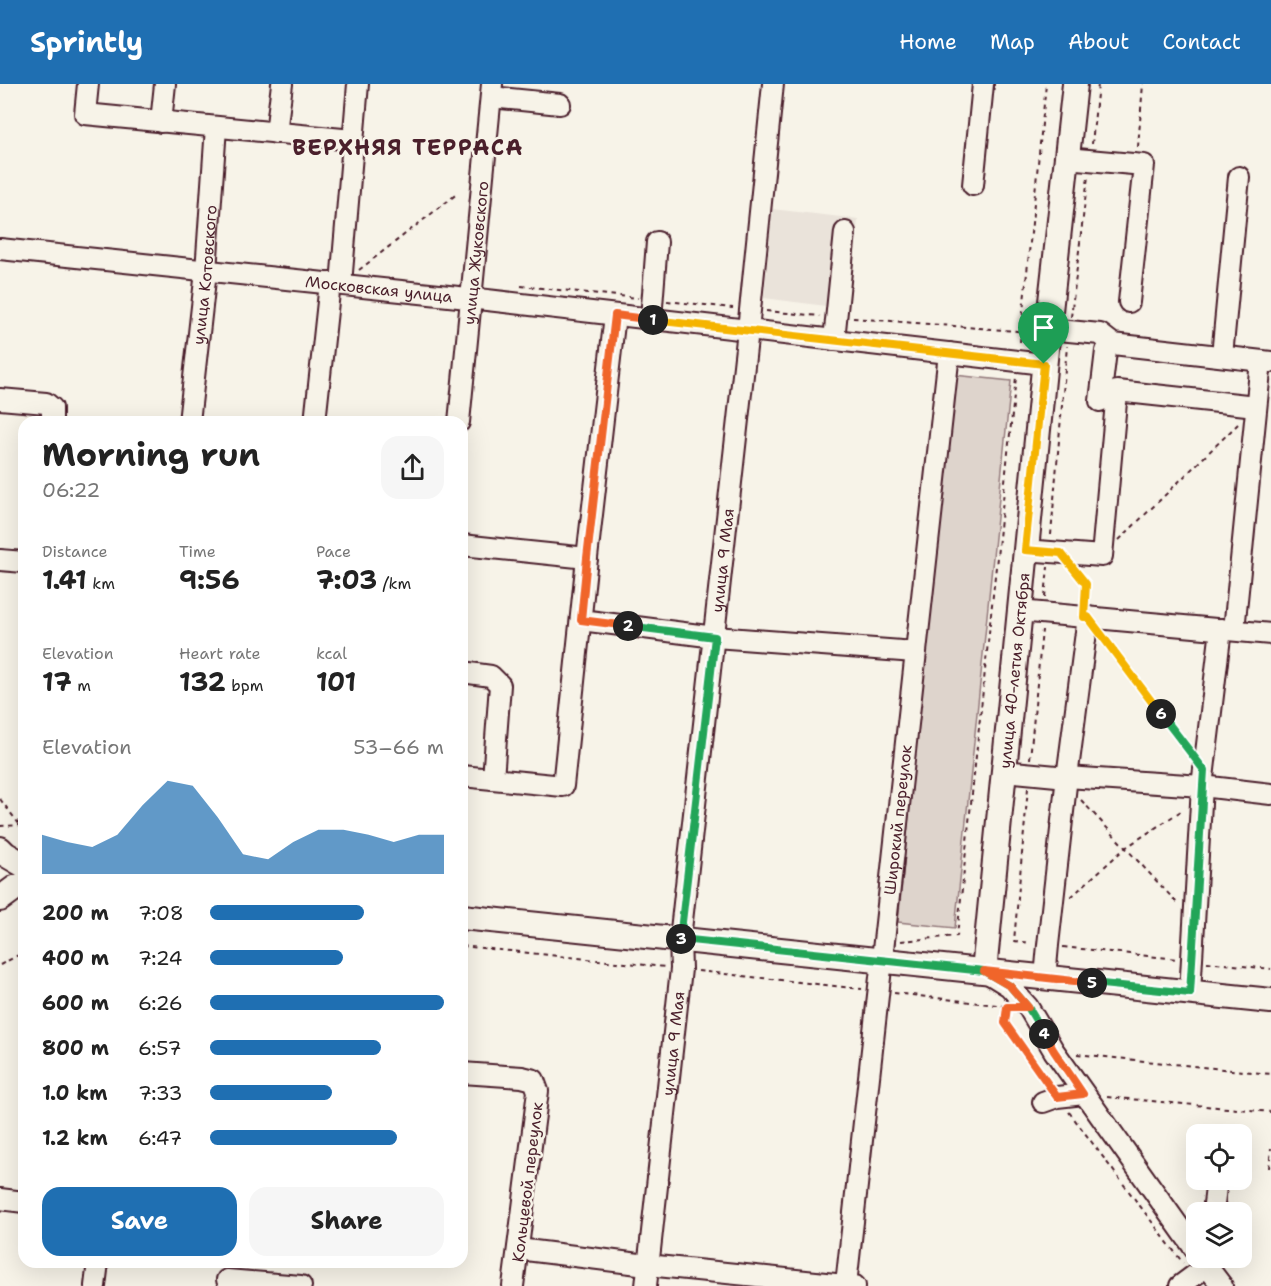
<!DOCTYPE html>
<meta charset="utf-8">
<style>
:root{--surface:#fff;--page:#f6f6f6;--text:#222;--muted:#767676;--accent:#1f6fb2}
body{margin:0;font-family:"Shantell Sans",sans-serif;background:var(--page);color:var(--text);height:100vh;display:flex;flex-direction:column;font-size:22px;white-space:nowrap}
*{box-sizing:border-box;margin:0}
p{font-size:20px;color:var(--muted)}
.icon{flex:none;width:33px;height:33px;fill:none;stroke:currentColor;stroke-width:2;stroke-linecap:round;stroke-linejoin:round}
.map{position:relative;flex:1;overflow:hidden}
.drawer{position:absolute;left:18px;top:332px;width:450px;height:852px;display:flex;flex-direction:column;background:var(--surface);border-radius:18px;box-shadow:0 6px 24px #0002}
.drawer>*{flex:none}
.controls{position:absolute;left:1186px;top:1040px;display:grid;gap:12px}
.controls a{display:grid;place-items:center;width:66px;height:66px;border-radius:12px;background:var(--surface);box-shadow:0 6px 24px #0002;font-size:30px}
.pin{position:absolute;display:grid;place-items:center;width:51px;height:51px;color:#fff;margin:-62px -26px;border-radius:50% 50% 50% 0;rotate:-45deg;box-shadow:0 0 6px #0007}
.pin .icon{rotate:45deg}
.km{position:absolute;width:30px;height:30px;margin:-15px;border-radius:50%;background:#222;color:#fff;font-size:16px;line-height:30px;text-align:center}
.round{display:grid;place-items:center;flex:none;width:63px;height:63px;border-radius:18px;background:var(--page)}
.overview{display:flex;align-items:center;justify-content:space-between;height:102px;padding:0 24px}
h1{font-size:33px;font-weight:700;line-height:45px}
.stats{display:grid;grid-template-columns:repeat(3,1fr);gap:9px;height:102px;padding:6px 24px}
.stats div{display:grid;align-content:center}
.stats b{font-size:26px;font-weight:700}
.stats small{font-size:16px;font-weight:400}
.stats p{font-size:16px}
.chart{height:168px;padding:12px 24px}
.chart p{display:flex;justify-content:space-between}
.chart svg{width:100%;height:108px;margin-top:6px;fill:var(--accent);opacity:.7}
.primary-button{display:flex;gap:12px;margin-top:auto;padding:12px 24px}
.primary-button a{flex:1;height:69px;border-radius:18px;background:var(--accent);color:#fff;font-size:24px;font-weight:700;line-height:69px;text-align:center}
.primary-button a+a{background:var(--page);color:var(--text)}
ul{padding:0 24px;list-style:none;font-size:20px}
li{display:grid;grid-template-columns:96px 72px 1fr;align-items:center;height:45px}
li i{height:15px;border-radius:8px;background:var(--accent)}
header{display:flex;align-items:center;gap:36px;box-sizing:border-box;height:84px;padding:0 30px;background:var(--accent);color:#fff}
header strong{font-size:28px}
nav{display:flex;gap:33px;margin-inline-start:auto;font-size:21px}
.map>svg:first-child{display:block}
</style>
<header>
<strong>Sprintly</strong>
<nav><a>Home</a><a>Map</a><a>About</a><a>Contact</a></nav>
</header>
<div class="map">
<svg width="1271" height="1202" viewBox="0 0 1271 1202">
<rect width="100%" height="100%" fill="#f7f3e8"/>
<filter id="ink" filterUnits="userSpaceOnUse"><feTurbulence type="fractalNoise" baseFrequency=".0167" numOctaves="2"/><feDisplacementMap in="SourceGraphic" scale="12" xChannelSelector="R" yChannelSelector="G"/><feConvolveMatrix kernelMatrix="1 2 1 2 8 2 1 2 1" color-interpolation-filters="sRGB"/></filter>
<g filter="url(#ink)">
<!-- built -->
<polygon fill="#eae3da" points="772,125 858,135 849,225 764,214"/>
<!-- green -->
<polygon fill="#ded4cc" stroke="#947a7c" stroke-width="1.5" points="954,291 1011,297 955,844 898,838"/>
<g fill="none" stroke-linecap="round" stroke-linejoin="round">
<defs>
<g id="minor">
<polyline points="88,0 85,30 353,56"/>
<polyline points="491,13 560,20"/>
<polyline points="161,38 165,0"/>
<polyline points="276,49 282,0"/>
<polyline points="1066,74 1144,81 1129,218"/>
<polyline points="973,101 983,0"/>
<path id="s1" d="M0 165 487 216 1044 280"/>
<polyline points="341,200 358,0"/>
<polyline points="651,235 657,158"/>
<polyline points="1048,245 1100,250 1113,260 1271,278"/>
<polyline points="834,256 845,148"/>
<polyline points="1222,272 1239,93"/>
<polyline points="0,315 46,319 52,324 52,338"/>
<polyline points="1100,317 1106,267"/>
<path id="s2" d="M189 338 206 187 216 43"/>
<polyline points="315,338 330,199"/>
<path id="s3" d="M459 338 492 0"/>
<polyline points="462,461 587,474"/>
<polyline points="1025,466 1102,472 1117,307 1256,322"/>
<polyline points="0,476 24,478"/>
<polyline points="1019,527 1271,550"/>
<polyline points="581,536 715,553 915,568"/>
<polyline points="1234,546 1261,277"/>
<polyline points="462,588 491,592 500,601 493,695"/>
<polyline points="1003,687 1067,693 1202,702 1271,710"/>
<polyline points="462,692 563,702 587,474 615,231"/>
<polyline points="988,889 1009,902 1028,923 1054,967 1197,1168"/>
<polyline points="1045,894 1048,861 1066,701 1088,533"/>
<polyline points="1190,909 1202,702 1221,545"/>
<polyline points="462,989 522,993 534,996 538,1007 513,1202"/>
<polyline points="1043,1018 1057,1013 1084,1010"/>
<polyline points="0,1115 24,1118"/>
<polyline points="1213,1128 1217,1095"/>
<polyline points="518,1165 647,1181 855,1202"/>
<polyline points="1200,1173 1222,1202"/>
<polyline points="227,1196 301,1202"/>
<path id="s4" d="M846 1201 949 269"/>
<polyline points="95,1202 98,1178"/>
<path id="s5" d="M646 1202 681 885 680 855 748 246 773 0"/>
<polyline points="1180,1202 1207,1182"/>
</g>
<g id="major">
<polyline points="0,765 5,770 24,781"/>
<polyline points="0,815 15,804 24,801"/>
<polyline points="462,833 1271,917"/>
<path id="s6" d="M984 887 1048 245 1075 0"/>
</g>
</defs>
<!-- minor casing -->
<use href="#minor" stroke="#4a1f2b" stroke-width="24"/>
<!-- major casing -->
<use href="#major" stroke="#4a1f2b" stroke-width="28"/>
<!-- path -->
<g stroke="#4a1f2b" stroke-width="2" stroke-dasharray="4.5 4.5" stroke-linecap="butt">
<polyline points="1092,60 1098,0"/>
<polyline points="1138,63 1143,0"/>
<polyline points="359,186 458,109"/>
<polyline points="521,202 638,214"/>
<polyline points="667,217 733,224"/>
<polyline points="766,227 820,232"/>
<polyline points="1071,233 1088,92"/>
<polyline points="853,234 1029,248"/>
<polyline points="1020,258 1046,0"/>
<polyline points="1051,451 1067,262"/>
<polyline points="1119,456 1238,340"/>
<polyline points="1075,486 1086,500 1085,518"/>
<polyline points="1045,513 1048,483"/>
<polyline points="1102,552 1190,667"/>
<polyline points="1030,675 1042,546"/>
<polyline points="1028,704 1014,857 1031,859"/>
<polyline points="0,715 19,740 24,744"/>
<polyline points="1081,716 1179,821"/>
<polyline points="0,742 24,741"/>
<polyline points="1071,813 1125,764 1184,725"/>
<polyline points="901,857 957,852 1016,293"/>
<polyline points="462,862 665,883"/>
<polyline points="1063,863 1177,875"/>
<polyline points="1207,878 1271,885"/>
<polyline points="0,881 24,868"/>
<polyline points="698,887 862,905"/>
<polyline points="894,909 1005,922"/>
<polyline points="1007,926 1005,939 1047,999"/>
<polyline points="1077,970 1271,990"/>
<polyline points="1107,1013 1271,1028"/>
<polyline points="1069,1028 1183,1179"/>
<polyline points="1269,1084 1271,1064"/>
</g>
<!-- minor -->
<use href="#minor" stroke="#f7f3e8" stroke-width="20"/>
<!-- major -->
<use href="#major" stroke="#f7f3e8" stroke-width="24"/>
</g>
</g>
<g fill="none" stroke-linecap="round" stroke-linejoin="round" filter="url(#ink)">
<defs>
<polyline id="split-1" points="653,236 1044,280"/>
<polyline id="split-2" points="628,542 581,536 587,474 615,231 653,236"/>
<polyline id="split-3" points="628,542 715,553 682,838 680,855 681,855"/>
<polyline id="split-4" points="681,855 984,887 1010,902 1028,923 1044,950"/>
<polyline id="split-5" points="1044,950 1054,967 1083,1010 1057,1013 1005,939 1007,923 1028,923 1010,902 984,887 1092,899"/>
<polyline id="split-6" points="1092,899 1190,909 1204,686 1161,630"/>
<polyline id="split-7" points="1044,280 1025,466 1061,469 1086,500 1084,533 1088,533 1161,630"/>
</defs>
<!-- split-1 casing -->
<use href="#split-1" stroke="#fff" stroke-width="12"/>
<!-- split-2 casing -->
<use href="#split-2" stroke="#fff" stroke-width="12"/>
<!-- split-3 casing -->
<use href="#split-3" stroke="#fff" stroke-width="12"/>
<!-- split-4 casing -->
<use href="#split-4" stroke="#fff" stroke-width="12"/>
<!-- split-5 casing -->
<use href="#split-5" stroke="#fff" stroke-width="12"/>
<!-- split-6 casing -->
<use href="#split-6" stroke="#fff" stroke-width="12"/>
<!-- split-7 casing -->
<use href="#split-7" stroke="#fff" stroke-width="12"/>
<!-- split-1 -->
<use href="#split-1" stroke="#f5b400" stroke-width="8"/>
<!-- split-2 -->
<use href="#split-2" stroke="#f0652b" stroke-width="8"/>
<!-- split-3 -->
<use href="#split-3" stroke="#22a559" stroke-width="8"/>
<!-- split-4 -->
<use href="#split-4" stroke="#22a559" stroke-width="8"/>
<!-- split-5 -->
<use href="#split-5" stroke="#f0652b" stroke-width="8"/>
<!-- split-6 -->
<use href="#split-6" stroke="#22a559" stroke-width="8"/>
<!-- split-7 -->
<use href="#split-7" stroke="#f5b400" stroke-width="8"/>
</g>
<g text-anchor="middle" stroke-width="5" stroke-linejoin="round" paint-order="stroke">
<!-- street labels -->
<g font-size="16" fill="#4a1f2b" stroke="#f7f3e8">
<text dy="6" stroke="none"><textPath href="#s3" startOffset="170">улица Жуковского</textPath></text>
<text dy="6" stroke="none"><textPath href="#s2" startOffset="148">улица Котовского</textPath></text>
<text dy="6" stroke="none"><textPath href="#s1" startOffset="381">Московская улица</textPath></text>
<text dy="6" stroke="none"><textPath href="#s5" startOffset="730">улица 9 Мая</textPath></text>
<text dy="6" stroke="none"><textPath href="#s6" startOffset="302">улица 40-летия Октября</textPath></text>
<text dy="6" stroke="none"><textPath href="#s4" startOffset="468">Широкий переулок</textPath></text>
<text dy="6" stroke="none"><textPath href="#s5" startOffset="244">улица 9 Мая</textPath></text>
<text transform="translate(527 1098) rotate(-83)" y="6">Кольцевой переулок</text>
</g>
<!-- district labels -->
<g font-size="22" font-weight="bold" letter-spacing="1.5" fill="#4a1f2b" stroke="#f7f3e8">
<text x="408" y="71">ВЕРХНЯЯ ТЕРРАСА</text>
</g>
</g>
</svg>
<div class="controls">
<a><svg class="icon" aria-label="locate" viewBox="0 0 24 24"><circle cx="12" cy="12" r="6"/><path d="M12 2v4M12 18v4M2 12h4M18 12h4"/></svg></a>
<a><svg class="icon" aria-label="layers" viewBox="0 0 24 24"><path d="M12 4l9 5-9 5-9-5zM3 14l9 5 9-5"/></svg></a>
</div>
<div class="pin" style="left:1044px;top:280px;background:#1e9e55"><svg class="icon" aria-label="arrive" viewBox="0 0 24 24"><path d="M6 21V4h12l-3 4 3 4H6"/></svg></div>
<b class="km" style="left:653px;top:236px">1</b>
<b class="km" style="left:628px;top:542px">2</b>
<b class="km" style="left:681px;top:855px">3</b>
<b class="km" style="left:1044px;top:950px">4</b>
<b class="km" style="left:1092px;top:899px">5</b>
<b class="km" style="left:1161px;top:630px">6</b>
<section class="drawer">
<div class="overview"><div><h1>Morning run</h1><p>06:22</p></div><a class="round"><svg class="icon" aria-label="share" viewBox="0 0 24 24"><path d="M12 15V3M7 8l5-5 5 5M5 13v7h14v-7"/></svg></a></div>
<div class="stats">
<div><p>Distance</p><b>1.41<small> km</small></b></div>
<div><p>Time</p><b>9:56</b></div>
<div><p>Pace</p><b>7:03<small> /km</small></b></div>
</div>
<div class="stats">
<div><p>Elevation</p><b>17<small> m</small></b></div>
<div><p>Heart rate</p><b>132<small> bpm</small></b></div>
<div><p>kcal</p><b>101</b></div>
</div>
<div class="chart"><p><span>Elevation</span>53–66 m</p>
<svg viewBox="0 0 160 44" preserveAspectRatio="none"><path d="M0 44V28L10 31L20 33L30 28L40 16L50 6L60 8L70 21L80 36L90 38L100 31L110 26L120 26L130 28L140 31L150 28L160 28V44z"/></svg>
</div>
<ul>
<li><b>200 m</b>7:08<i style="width:66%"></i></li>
<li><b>400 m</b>7:24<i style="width:57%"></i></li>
<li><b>600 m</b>6:26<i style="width:100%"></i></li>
<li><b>800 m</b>6:57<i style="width:73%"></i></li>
<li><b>1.0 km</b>7:33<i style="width:52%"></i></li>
<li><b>1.2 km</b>6:47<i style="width:80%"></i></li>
</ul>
<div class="primary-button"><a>Save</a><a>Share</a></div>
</section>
</div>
